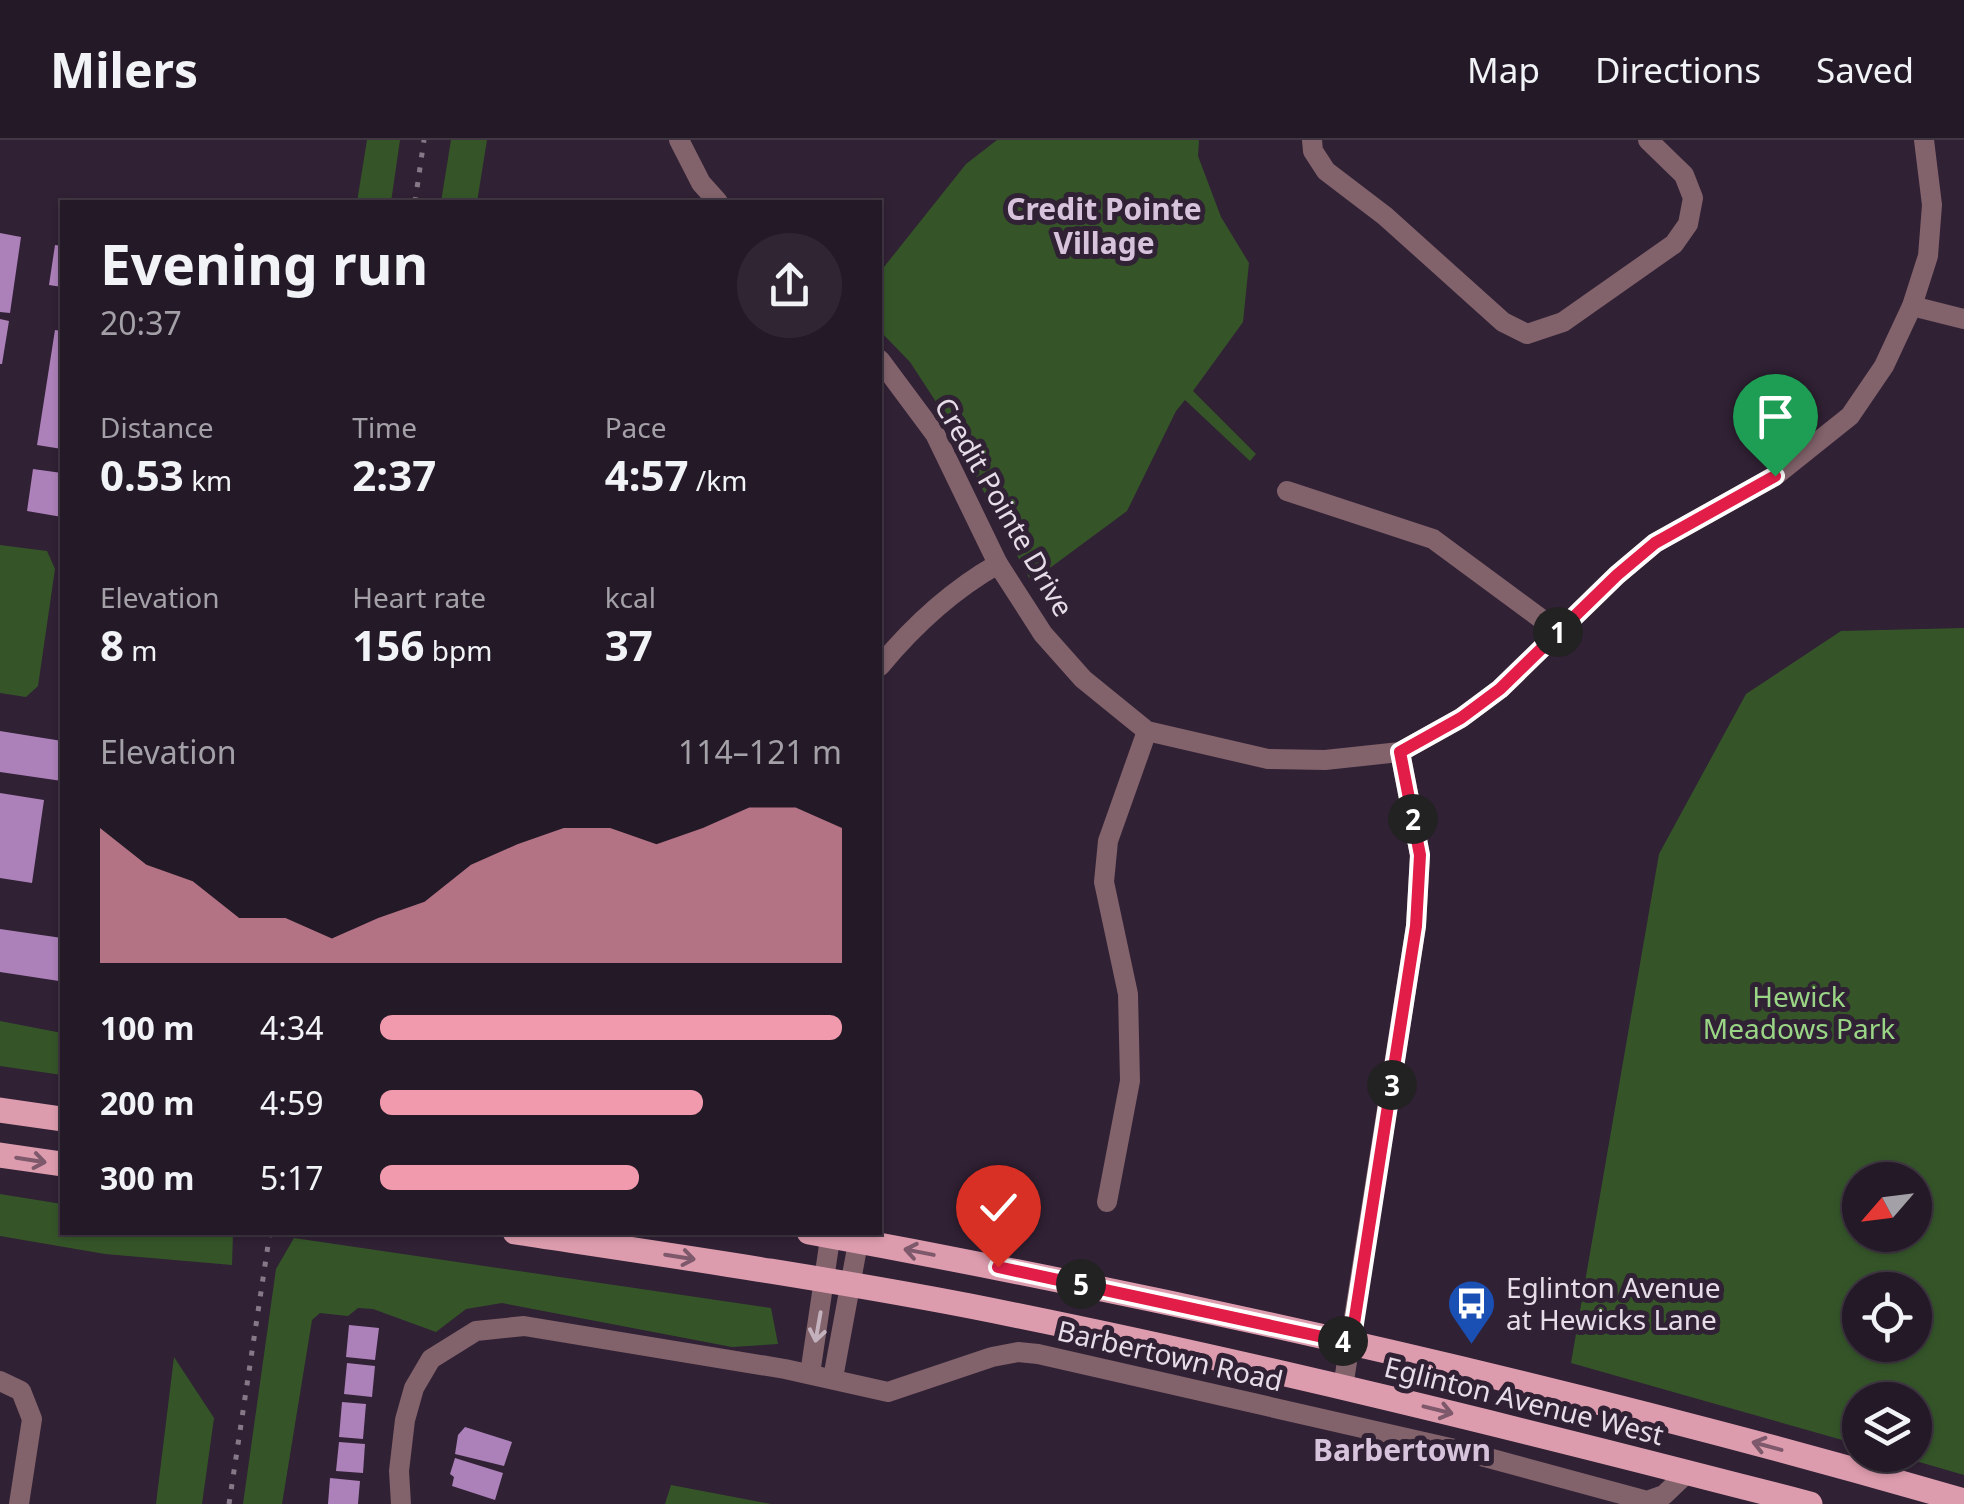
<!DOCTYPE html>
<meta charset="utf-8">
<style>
:root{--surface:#241927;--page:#302633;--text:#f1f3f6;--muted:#a3a0a7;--line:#413844;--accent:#f29aad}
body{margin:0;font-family:"Noto Sans",sans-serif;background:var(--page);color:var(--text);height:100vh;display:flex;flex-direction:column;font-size:38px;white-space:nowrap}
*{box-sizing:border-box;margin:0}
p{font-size:32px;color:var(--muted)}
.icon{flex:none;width:55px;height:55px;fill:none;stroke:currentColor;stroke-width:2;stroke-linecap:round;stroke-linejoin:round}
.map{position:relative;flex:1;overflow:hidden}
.drawer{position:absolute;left:60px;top:60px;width:822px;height:1035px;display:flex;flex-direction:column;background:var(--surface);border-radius:0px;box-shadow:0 2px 8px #0004,0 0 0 2px var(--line)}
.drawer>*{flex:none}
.needle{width:65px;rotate:242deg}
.controls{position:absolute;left:1842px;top:1022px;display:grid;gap:20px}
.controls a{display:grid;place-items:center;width:90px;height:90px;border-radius:50%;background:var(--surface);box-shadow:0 2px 8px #0004,0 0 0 2px var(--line);font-size:50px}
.pin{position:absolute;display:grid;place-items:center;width:85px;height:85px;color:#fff;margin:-102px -42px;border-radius:50% 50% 50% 0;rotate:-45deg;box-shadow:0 0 10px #0007}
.pin .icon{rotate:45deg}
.km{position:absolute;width:50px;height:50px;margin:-25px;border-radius:50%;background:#222;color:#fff;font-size:28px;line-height:50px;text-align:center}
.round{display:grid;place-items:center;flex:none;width:105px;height:105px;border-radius:52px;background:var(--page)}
.head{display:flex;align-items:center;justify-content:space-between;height:170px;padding:0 40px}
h1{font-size:55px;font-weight:700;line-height:75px}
.stats{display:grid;grid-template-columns:repeat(3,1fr);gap:15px;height:170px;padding:10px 40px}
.stats div{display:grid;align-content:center}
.stats b{font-size:42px;font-weight:700}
.stats small{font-size:28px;font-weight:400}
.stats p{font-size:28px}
.chart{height:280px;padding:20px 40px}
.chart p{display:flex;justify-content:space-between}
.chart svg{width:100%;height:180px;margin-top:10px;fill:var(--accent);opacity:.7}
ul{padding:0 40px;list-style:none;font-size:32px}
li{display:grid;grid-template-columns:160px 120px 1fr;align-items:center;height:75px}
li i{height:25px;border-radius:12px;background:var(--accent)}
header{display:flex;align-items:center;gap:60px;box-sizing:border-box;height:140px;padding:0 50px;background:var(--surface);border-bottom:2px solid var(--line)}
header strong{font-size:48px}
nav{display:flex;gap:55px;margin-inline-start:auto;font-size:35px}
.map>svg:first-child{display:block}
</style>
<header>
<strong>Milers</strong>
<nav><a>Map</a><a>Directions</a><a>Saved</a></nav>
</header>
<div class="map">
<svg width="1964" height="1364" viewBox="0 0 1964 1364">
<rect width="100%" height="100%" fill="#302134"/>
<!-- green -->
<g fill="#355529" fill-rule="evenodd">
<polygon points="367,0 400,0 391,62 357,62"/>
<polygon points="451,0 487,0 477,62 441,62"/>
<polygon points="997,0 1199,0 1198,16 1221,77 1249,123 1243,182 1193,251 1256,314 1250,321 1185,260 1176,271 1127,371 1031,442 940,268 910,222 880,191 880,132 966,24"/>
<polygon points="0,405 47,411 55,429 38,546 26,557 0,553"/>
<path d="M1964 488V1335L1895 1315H1915V1260H1860V1305L1571 1223 1659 714 1746 554 1841 491ZM1860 1040H1915V1095H1860ZM1860 1150H1915V1205H1860Z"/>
<polygon points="0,881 62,893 62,935 0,926"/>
<polygon points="0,1054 62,1064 62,1092 233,1093 232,1125 105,1114 0,1096"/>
<polygon points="294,1098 771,1168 778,1204 732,1207 502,1163 466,1169 436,1192 373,1169 358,1168 348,1176 320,1173 312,1180 282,1364 243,1364 276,1129"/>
<polygon points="174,1217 214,1278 202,1364 156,1364"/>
<polygon points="671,1345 771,1364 665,1364"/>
</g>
<!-- building -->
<g fill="#ac80b9">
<polygon points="0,93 21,97 10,173 0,172"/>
<polygon points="55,105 62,106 62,147 49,145"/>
<polygon points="0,179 9,181 2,224 0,224"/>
<polygon points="55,190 62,191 62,309 37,305"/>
<polygon points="33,329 62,333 62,377 27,371"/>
<polygon points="0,591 62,601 62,641 0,632"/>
<polygon points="0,653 44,660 32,743 0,738"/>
<polygon points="0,789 62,798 59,841 0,832"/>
<polygon points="349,1185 379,1188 375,1220 346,1217"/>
<polygon points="347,1223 375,1226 372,1257 344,1254"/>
<polygon points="342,1262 366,1264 363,1299 339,1297"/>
<polygon points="465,1287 512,1302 504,1326 455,1314 458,1295"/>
<polygon points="339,1302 365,1304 363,1333 336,1331"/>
<polygon points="455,1318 503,1333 495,1360 452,1346 454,1337 450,1334"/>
<polygon points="330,1338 360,1341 358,1364 328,1364"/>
</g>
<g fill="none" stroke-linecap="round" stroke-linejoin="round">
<!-- minor -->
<g stroke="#82626b" stroke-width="20">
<polyline points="679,0 701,43 718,62"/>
<polyline points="1312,0 1313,11 1326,31 1385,76 1503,182 1527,194 1563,182 1674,104 1688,84 1693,58 1684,35 1648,0"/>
<polyline points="1912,166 1964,179"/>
<polyline points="880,220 935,294 998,424 1043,494 1083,539 1147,591 1268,619 1325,620 1400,612 1461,578 1500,549 1617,435 1655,403 1775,336 1850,276 1884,226 1912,166 1928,116 1932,65 1924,0"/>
<polyline points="1287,351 1433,399 1559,492"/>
<path d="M880 526C914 485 952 450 998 424"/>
<polyline points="1107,1062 1130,941 1128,854 1104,742 1108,701 1147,591"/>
<polyline points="810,1234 831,1092"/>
<polyline points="833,1238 860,1092"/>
<polyline points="0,1241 21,1251 32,1279 19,1364"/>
<polyline points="1343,1247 1416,786 1420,715 1400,612"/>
<polyline points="401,1364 399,1331 405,1280 414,1248 431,1219 476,1191 524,1186 785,1229 888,1252 992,1217 1018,1212 1038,1214 1459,1310 1647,1361 1664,1355 1688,1332"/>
</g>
<!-- primary -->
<g stroke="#dd9cae" stroke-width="25">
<polyline points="0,970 62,979"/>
<polyline points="0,1015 62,1024"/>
<path d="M515 1092C667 1115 819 1137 970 1166 1253 1222 1532 1292 1810 1364"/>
<path d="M809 1092C1198 1163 1584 1251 1964 1361"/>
</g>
<!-- rail -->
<g stroke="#857988" stroke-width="5" stroke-dasharray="5 10" stroke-linecap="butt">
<polyline points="415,62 424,0"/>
<polyline points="229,1364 270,1092"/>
</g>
</g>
<!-- one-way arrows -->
<defs><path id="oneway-shaft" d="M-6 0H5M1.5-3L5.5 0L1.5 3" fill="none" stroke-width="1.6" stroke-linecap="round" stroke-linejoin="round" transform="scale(2.5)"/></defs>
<g stroke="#7e586b">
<use href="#oneway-shaft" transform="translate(31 1020) rotate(9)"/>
<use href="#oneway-shaft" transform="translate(919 1112) rotate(-169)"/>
<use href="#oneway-shaft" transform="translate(680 1117) rotate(9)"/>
<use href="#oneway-shaft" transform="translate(1438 1270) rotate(14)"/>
<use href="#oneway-shaft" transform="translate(1767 1306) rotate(-165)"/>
</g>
<use stroke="#c3b2bd" href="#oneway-shaft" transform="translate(818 1187) rotate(100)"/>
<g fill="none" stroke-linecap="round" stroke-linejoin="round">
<defs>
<polyline id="route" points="998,1127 1351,1203 1416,786 1420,715 1400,612 1461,578 1500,549 1617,435 1655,403 1775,336"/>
</defs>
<!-- route casing -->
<use href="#route" stroke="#fff" stroke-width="20"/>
<!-- route -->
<use href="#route" stroke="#e11d48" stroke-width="12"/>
</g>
<!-- icons -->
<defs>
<symbol id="bus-pin" viewBox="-11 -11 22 30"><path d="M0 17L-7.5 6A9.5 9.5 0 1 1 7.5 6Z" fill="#1a4fb4" stroke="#302134"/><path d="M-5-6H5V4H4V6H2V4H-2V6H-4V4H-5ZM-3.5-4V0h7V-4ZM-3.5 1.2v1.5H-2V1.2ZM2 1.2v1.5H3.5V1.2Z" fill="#fff"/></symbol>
</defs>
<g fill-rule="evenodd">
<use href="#bus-pin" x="1444" y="1136" width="55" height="75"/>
</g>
<g text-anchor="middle" stroke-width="10" stroke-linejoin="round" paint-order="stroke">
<!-- street labels -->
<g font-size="28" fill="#e6dde9" stroke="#302134">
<text transform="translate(1004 367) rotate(60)" y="10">Credit Pointe Drive</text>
<text transform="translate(1170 1216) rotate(13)" y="10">Barbertown Road</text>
<text transform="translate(1524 1261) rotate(14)" y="10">Eglinton Avenue West</text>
</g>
<!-- park labels -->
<g font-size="28" fill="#9ad585" stroke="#302134">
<text x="1799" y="867">Hewick<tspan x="1799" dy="32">Meadows Park</tspan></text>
</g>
<!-- poi labels -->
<g font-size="28" fill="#e6dde9" stroke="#302134" text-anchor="start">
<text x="1506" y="1158">Eglinton Avenue<tspan x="1506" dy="32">at Hewicks Lane</tspan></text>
</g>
<!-- neighbourhood labels -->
<g font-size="30" font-weight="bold" fill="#d7c4dc" stroke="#302134">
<text x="1104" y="80">Credit Pointe<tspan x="1104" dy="34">Village</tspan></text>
<text x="1402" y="1321">Barbertown</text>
</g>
</g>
</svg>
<div class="controls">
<a><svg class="needle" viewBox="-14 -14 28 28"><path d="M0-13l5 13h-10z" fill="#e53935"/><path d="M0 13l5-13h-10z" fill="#a3a0a7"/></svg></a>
<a><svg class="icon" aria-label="locate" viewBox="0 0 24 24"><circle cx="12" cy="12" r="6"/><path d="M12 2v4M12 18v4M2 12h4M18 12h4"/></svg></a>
<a><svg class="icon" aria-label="layers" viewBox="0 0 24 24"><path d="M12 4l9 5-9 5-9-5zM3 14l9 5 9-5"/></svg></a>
</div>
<div class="pin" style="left:1775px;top:336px;background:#1e9e55"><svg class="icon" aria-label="arrive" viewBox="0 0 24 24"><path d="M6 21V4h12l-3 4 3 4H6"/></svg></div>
<div class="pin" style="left:998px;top:1127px;background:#d93025"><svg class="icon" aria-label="check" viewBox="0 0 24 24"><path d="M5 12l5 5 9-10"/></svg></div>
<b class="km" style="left:1558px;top:492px">1</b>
<b class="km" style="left:1413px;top:679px">2</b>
<b class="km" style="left:1392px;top:945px">3</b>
<b class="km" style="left:1343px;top:1201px">4</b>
<b class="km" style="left:1081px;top:1144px">5</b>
<section class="drawer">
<div class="head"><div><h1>Evening run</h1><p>20:37</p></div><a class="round"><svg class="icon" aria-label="share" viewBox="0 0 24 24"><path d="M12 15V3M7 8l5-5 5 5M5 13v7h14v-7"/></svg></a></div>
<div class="stats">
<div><p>Distance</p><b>0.53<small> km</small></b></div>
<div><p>Time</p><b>2:37</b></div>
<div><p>Pace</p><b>4:57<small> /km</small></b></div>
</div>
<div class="stats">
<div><p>Elevation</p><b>8<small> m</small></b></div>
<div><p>Heart rate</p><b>156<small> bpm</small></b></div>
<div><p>kcal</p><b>37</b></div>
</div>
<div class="chart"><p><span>Elevation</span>114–121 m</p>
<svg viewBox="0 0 160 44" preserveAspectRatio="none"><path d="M0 44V11L10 20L20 24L30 33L40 33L50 38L60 33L70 29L80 20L90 15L100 11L110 11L120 15L130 11L140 6L150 6L160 11V44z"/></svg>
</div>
<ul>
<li><b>100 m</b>4:34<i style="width:100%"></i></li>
<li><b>200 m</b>4:59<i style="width:70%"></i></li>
<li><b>300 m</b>5:17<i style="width:56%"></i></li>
</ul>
</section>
</div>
